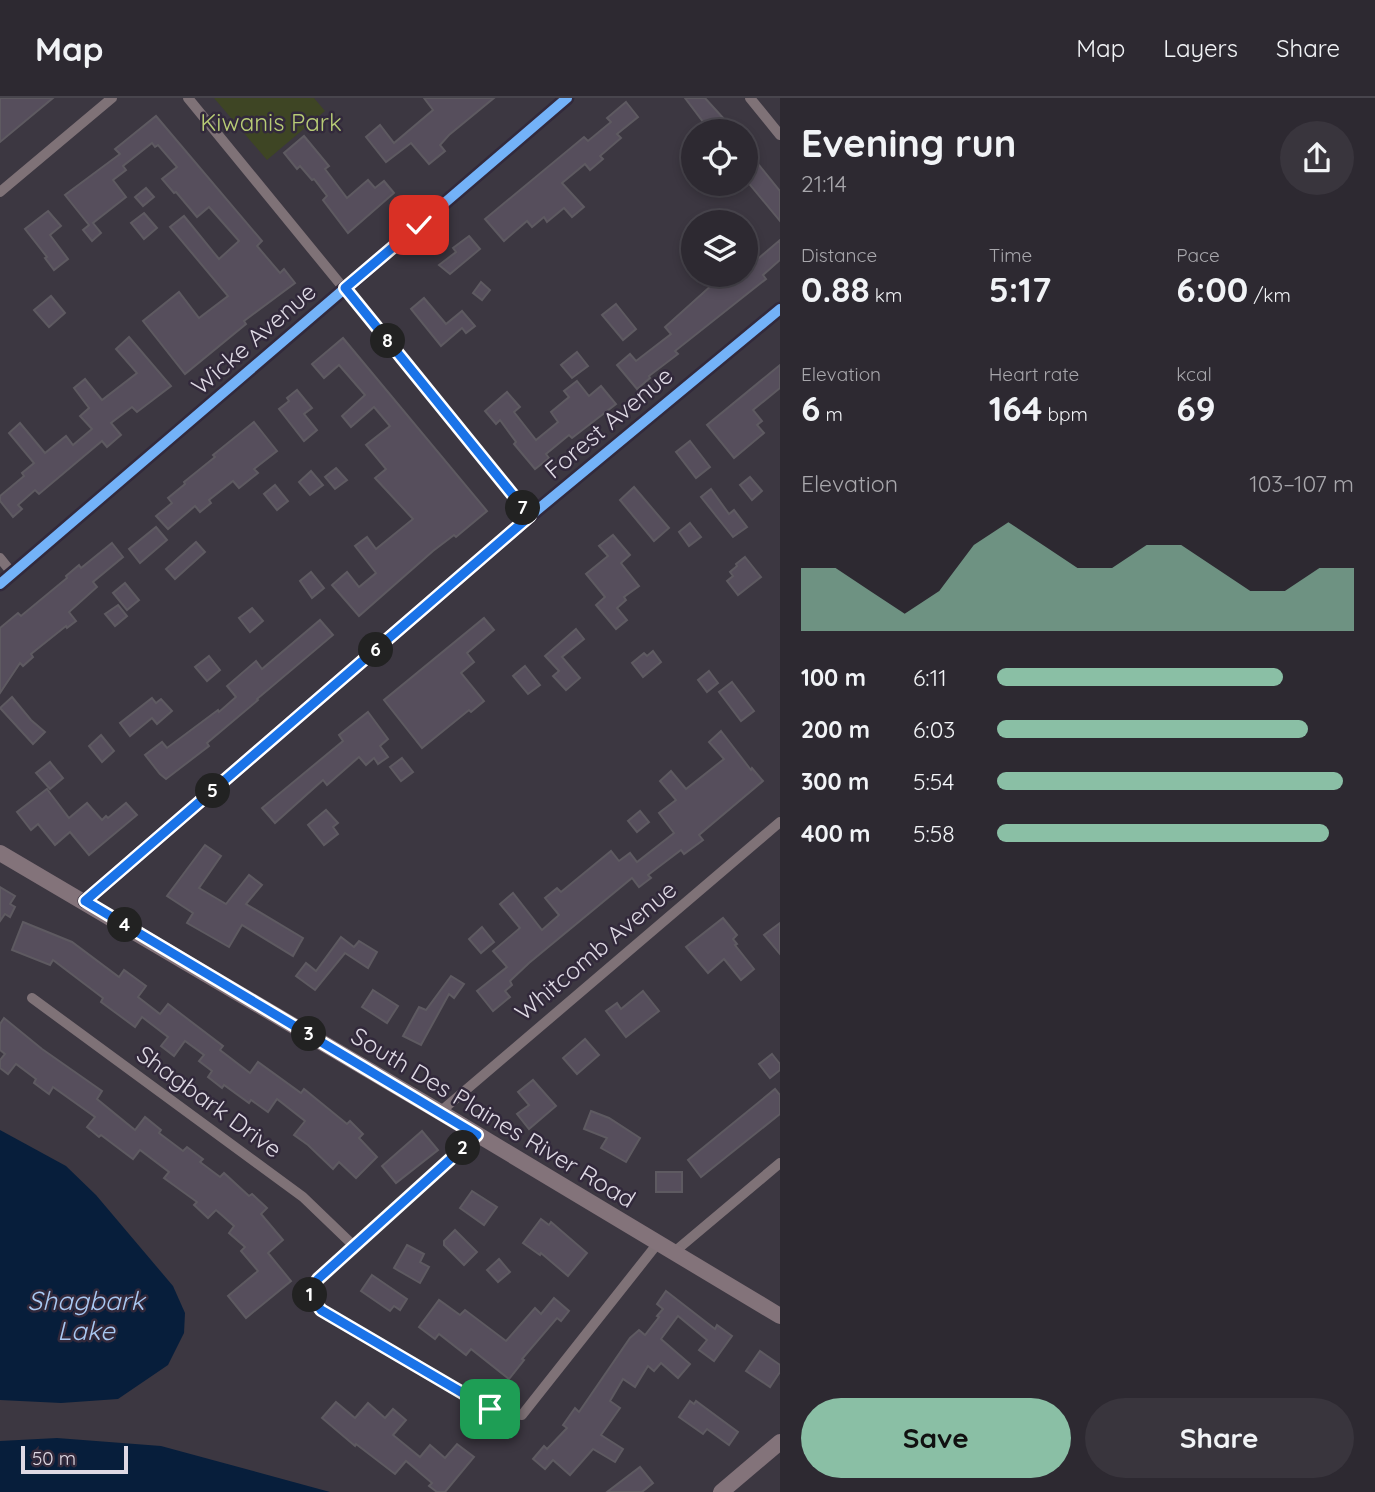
<!DOCTYPE html>
<meta charset="utf-8">
<style>
:root{--surface:#2d2931;--page:#39353d;--text:#f1f3f6;--muted:#a7a6ab;--line:#48454d;--accent:#8abfa5}
body{margin:0;font-family:Quicksand,sans-serif;background:var(--page);color:var(--text);height:100vh;display:flex;flex-direction:column;font-size:26px;white-space:nowrap}
*{box-sizing:border-box;margin:0}
p{font-size:23px;color:var(--muted)}
.icon{flex:none;width:38px;height:38px;fill:none;stroke:currentColor;stroke-width:2;stroke-linecap:round;stroke-linejoin:round}
.map{position:relative;flex:1;overflow:hidden}
.details{display:flex;flex-direction:column;background:var(--surface);width:595px}
.details>*{flex:none}
.fabs{position:absolute;left:681px;top:21px;display:grid;gap:14px}
.fabs a{display:grid;place-items:center;width:77px;height:77px;border-radius:50%;background:var(--surface);box-shadow:0 4px 10px #0003,0 0 0 2px var(--line);font-size:35px}
.scale{position:absolute;left:21px;bottom:18px;width:107px;box-sizing:border-box;padding-left:7px;border:4px solid #ded9e4;border-top:0;font-size:19px;line-height:24px;white-space:nowrap;color:#ded9e4;-webkit-text-stroke:5px #32293b;paint-order:stroke}
.pin{position:absolute;display:grid;place-items:center;width:60px;height:60px;color:#fff;margin:-30px;border-radius:14px;box-shadow:0 4px 10px #0006}
.km{position:absolute;width:35px;height:35px;margin:-18px;border-radius:50%;background:#222;color:#fff;font-size:19px;line-height:35px;text-align:center}
.round{display:grid;place-items:center;flex:none;width:74px;height:74px;border-radius:37px;background:var(--page)}
.summary{display:flex;align-items:center;justify-content:space-between;height:119px;padding:0 21px}
h1{font-size:38px;font-weight:800;line-height:52px}
.figures{display:grid;grid-template-columns:repeat(3,1fr);gap:10px;height:119px;padding:7px 21px}
.figures div{display:grid;align-content:center}
.figures b{font-size:35px;font-weight:800}
.figures small{font-size:19px;font-weight:400}
.figures p{font-size:19px}
.chart{height:196px;padding:14px 21px}
.chart p{display:flex;justify-content:space-between}
.chart svg{width:100%;height:126px;margin-top:7px;fill:var(--accent);opacity:.7}
.action{display:flex;gap:14px;margin-top:auto;padding:14px 21px}
.action a{flex:1;height:80px;border-radius:42px;background:var(--accent);color:#111;font-size:28px;font-weight:800;line-height:80px;text-align:center}
.action a+a{background:var(--page);color:var(--text)}
ul{padding:0 21px;list-style:none;font-size:23px}
li{display:grid;grid-template-columns:112px 84px 1fr;align-items:center;height:52px}
li i{height:18px;border-radius:9px;background:var(--accent)}
header{display:flex;align-items:center;gap:42px;box-sizing:border-box;height:98px;padding:0 35px;background:var(--surface);border-bottom:2px solid var(--line)}
header strong{font-size:33px}
nav{display:flex;gap:38px;margin-inline-start:auto;font-size:24px}
main{display:flex;flex:1;min-height:0}
.map>svg:first-child{display:block}
</style>
<header>
<strong>Map</strong>
<nav><a>Map</a><a>Layers</a><a>Share</a></nav>
</header>
<main>
<div class="map">
<svg width="780" height="1394" viewBox="0 0 780 1394">
<rect width="100%" height="100%" fill="#3c3741"/>
<!-- green -->
<polygon fill="#3e4524" points="214,0 314,0 325,13 267,62"/>
<!-- water -->
<g fill="#071e3b">
<polygon points="0,1032 66,1068 96,1097 173,1188 185,1215 184,1235 168,1267 118,1301 61,1305 0,1302"/>
<polygon points="57,1340 161,1348 330,1394 0,1394 0,1343"/>
</g>
<!-- building -->
<g fill="#564e5c" stroke="#5e5a61" stroke-width="2">
<polygon points="0,0 53,0 0,44"/>
<polygon points="424,0 494,0 449,37 440,47 445,53 429,66 411,45 386,64 366,39 380,27 394,45 433,12"/>
<polygon points="685,0 705,0 735,33 710,33"/>
<polygon points="626,4 638,19 617,36 621,40 600,58 603,61 590,72 585,66 562,85 584,109 572,119 564,110 547,124 544,119 532,129 527,123 504,143 485,121 584,39 588,43 611,24 607,20"/>
<polygon points="156,18 262,143 257,148 280,175 284,171 295,185 244,223 246,226 185,276 143,223 179,194 199,220 228,198 170,129 184,118 219,161 239,143 209,109 197,119 176,94 174,95 162,81 177,69 158,47 155,49 152,45 123,68 126,72 113,82 126,99 93,125 101,135 92,143 83,132 89,127 65,97 120,56 115,51"/>
<polygon points="304,38 329,68 325,71 347,100 368,82 375,90 384,83 394,95 348,135 323,102 327,98 314,81 312,82 300,68 297,71 284,55"/>
<polygon points="746,51 780,93 780,123 746,82"/>
<polygon points="146,90 154,99 143,108 135,99"/>
<polygon points="48,113 61,128 50,137 68,161 54,172 45,160 47,159 25,131"/>
<polygon points="144,115 157,130 144,141 131,125"/>
<polygon points="469,138 480,151 450,176 439,167 456,154 453,150"/>
<polygon points="780,142 780,162 763,177 766,181 675,253 678,256 649,278 650,280 637,291 617,267 630,256 636,263 671,236 665,229 723,177 746,177 746,156 753,165"/>
<polygon points="481,184 490,192 482,202 473,195"/>
<polygon points="51,198 65,215 49,229 34,212"/>
<polygon points="424,200 446,226 462,213 475,228 466,235 462,230 441,248 411,211"/>
<polygon points="616,206 636,231 623,242 602,217"/>
<polygon points="129,239 171,288 137,314 132,309 111,325 121,337 107,349 102,343 39,396 35,392 18,407 22,411 13,419 0,403 0,398 24,378 22,375 34,365 9,335 20,325 45,355 66,338 73,347 92,331 80,318 89,310 74,290 85,281 102,302 137,275 116,251"/>
<polygon points="343,240 487,413 456,439 454,437 433,453 359,518 332,487 347,474 359,489 376,475 355,448 367,439 376,451 413,421 375,380 386,371 366,347 390,328 374,309 351,329 342,318 365,297 339,267 324,280 312,266"/>
<polygon points="577,254 588,268 572,280 561,267"/>
<polygon points="780,267 780,290 753,312 762,323 757,327 764,335 734,360 707,327"/>
<polygon points="577,283 589,298 601,288 616,306 572,340 569,337 546,356 549,360 535,371 514,346 516,344 500,322 496,326 485,313 507,294 520,309 514,314 536,342 558,324 551,314 569,299 564,293"/>
<polygon points="297,292 312,310 304,316 317,332 304,343 279,311 289,303 287,300"/>
<polygon points="254,324 277,353 254,371 258,375 239,390 233,383 209,402 211,405 200,414 195,408 168,431 156,418 172,405 168,400 185,386 184,384 215,359 213,357"/>
<polygon points="690,343 710,369 696,380 676,354"/>
<polygon points="336,370 347,382 335,391 325,379"/>
<polygon points="311,373 323,387 310,397 299,384"/>
<polygon points="750,379 762,393 752,402 740,387"/>
<polygon points="275,387 288,403 277,412 264,396"/>
<polygon points="634,389 669,430 654,443 620,402"/>
<polygon points="711,391 729,416 734,412 747,429 733,439 701,399"/>
<polygon points="690,425 701,439 689,448 679,434"/>
<polygon points="156,429 167,442 140,465 129,451"/>
<polygon points="613,437 630,457 621,465 639,488 624,499 626,502 617,510 627,522 616,531 596,507 605,499 586,476 608,458 599,448"/>
<polygon points="196,444 205,454 175,481 166,471"/>
<polygon points="112,445 123,459 93,484 97,489 69,514 76,523 67,530 66,528 31,556 33,559 23,568 20,565 0,595 0,530 18,515 21,518 67,480 66,478 79,467 81,470"/>
<polygon points="745,459 761,479 738,497 727,483 733,478 730,474 737,468 736,466"/>
<polygon points="311,474 324,490 312,500 300,483"/>
<polygon points="125,485 139,502 127,512 113,495"/>
<polygon points="118,507 127,518 115,528 105,516"/>
<polygon points="252,510 263,523 250,534 239,520"/>
<polygon points="484,520 494,532 467,555 474,564 461,575 484,603 471,614 469,612 422,650 384,602"/>
<polygon points="320,522 333,537 257,601 258,602 207,645 209,648 166,681 160,676 145,657 162,644 167,650 218,612 219,614 236,599 227,588 256,563 262,571"/>
<polygon points="576,531 584,541 562,559 580,580 566,592 553,578 559,573 545,558"/>
<polygon points="653,553 661,564 643,579 632,565 644,555 647,558"/>
<polygon points="209,558 220,572 207,583 195,569"/>
<polygon points="525,568 540,587 528,596 513,578"/>
<polygon points="709,573 718,585 707,594 698,582"/>
<polygon points="732,584 754,613 741,623 719,594"/>
<polygon points="12,599 31,622 45,634 33,646 0,610"/>
<polygon points="152,600 156,605 161,601 172,613 157,626 152,620 130,638 120,625"/>
<polygon points="368,614 388,641 380,648 388,659 378,666 374,660 366,667 359,659 327,687 323,682 275,725 262,710 343,643 339,637"/>
<polygon points="721,633 751,672 752,670 763,683 699,737 703,742 684,756 681,752 648,777 651,780 639,789 632,780 529,865 510,883 512,887 505,893 510,899 493,913 477,893 507,869 493,853 520,830 500,806 513,795 542,832 559,817 545,800 557,790 561,794 611,753 619,763 630,755 637,764 674,735 659,715 676,702 660,683 671,673 686,691 724,661 709,644"/>
<polygon points="101,637 114,653 102,664 89,648"/>
<polygon points="402,660 413,674 401,683 390,669"/>
<polygon points="50,664 63,680 50,691 36,675"/>
<polygon points="47,691 69,720 87,705 102,722 106,718 108,720 126,705 137,717 89,757 70,734 55,747 38,726 31,732 17,714"/>
<polygon points="326,712 338,725 333,729 338,736 324,747 308,727"/>
<polygon points="640,713 649,724 637,734 628,723"/>
<polygon points="205,747 221,758 199,790 226,806 249,777 262,787 246,806 303,840 293,858 242,827 229,849 187,825 193,815 167,798"/>
<polygon points="0,789 15,798 10,806 15,809 10,819 5,816 0,823"/>
<polygon points="723,820 737,837 733,841 737,846 735,847 754,871 741,882 724,861 708,875 686,849"/>
<polygon points="23,824 72,844 119,879 124,872 146,888 138,899 160,916 168,906 223,948 220,952 250,975 258,964 301,995 304,991 347,1026 350,1023 363,1036 359,1040 377,1059 356,1080 339,1064 333,1071 308,1047 294,1037 305,1023 277,1001 268,1014 251,1002 249,1005 224,987 222,990 208,979 212,973 199,963 204,957 185,943 174,958 161,948 168,939 142,919 135,929 101,904 103,900 53,862 50,867 12,852"/>
<polygon points="780,825 780,856 764,837"/>
<polygon points="482,829 494,844 481,855 469,841"/>
<polygon points="341,839 354,849 359,843 377,854 368,870 345,855 315,892 296,878 306,865 316,873"/>
<polygon points="451,878 464,886 454,900 449,896 421,947 403,938 419,909 426,912"/>
<polygon points="373,892 398,908 387,925 362,909"/>
<polygon points="643,893 659,913 626,939 606,913 617,905 621,911"/>
<polygon points="4,920 42,951 102,993 97,1001 135,1032 145,1019 161,1032 159,1035 183,1053 187,1049 203,1061 200,1064 220,1079 224,1075 249,1098 252,1096 267,1110 261,1116 283,1142 268,1155 291,1183 246,1220 228,1198 258,1173 241,1153 245,1149 229,1135 234,1128 216,1112 208,1120 194,1107 197,1104 164,1080 169,1074 140,1052 133,1061 101,1037 99,1039 87,1029 95,1019 53,989 49,996 34,985 36,981 16,966 8,976 0,970 0,962 5,956 0,952 0,926"/>
<polygon points="585,941 599,957 577,976 563,960"/>
<polygon points="772,956 780,966 780,972 770,980 759,966"/>
<polygon points="533,982 556,1008 529,1031 517,1016 529,1007 518,994"/>
<polygon points="775,991 780,997 780,1016 701,1079 688,1062"/>
<polygon points="591,1013 609,1020 640,1040 626,1064 601,1050 607,1040 584,1031"/>
<polygon points="422,1033 438,1052 396,1085 382,1068"/>
<rect x="656" y="1074" width="26" height="20"/>
<polygon points="472,1093 497,1109 484,1127 460,1110"/>
<polygon points="541,1121 549,1127 551,1124 587,1155 568,1178 541,1155 540,1157 523,1145"/>
<polygon points="455,1132 477,1154 464,1167 444,1147 444,1143"/>
<polygon points="407,1147 424,1156 420,1164 429,1169 420,1185 394,1170"/>
<polygon points="499,1161 510,1174 498,1184 487,1172"/>
<polygon points="372,1177 407,1201 400,1212 394,1208 390,1213 361,1193"/>
<polygon points="666,1193 715,1231 717,1227 732,1238 714,1263 699,1252 707,1242 678,1218 661,1241 690,1266 678,1280 661,1265 654,1273 648,1268 635,1289 623,1281 610,1303 620,1310 601,1337 623,1351 615,1364 593,1351 570,1377 553,1362 545,1371 533,1361 544,1348 547,1351 567,1330 563,1327 575,1310 579,1314 630,1240 639,1232 645,1237 659,1219 657,1218 663,1211 657,1206"/>
<polygon points="554,1200 569,1213 561,1223 557,1220 522,1261 524,1262 509,1281 471,1251 466,1257 439,1236 435,1241 419,1229 439,1202 460,1217 465,1212 506,1243 535,1210 541,1216"/>
<polygon points="760,1253 780,1267 780,1274 770,1289 746,1273"/>
<polygon points="690,1303 694,1306 696,1303 738,1334 729,1347 707,1331 703,1336 679,1319"/>
<polygon points="336,1304 355,1320 368,1305 385,1320 393,1311 406,1322 393,1337 420,1359 430,1347 445,1360 457,1346 474,1359 445,1394 437,1394 429,1388 432,1385 406,1363 395,1376 356,1346 355,1348 322,1320"/>
<polygon points="640,1369 653,1385 642,1394 607,1394"/>
</g>
<g fill="none" stroke-linecap="round" stroke-linejoin="round">
<!-- street -->
<g stroke="#7f7277" stroke-width="10">
<polyline points="188,0 530,418"/>
<polyline points="750,0 780,37"/>
<polyline points="0,94 112,0"/>
<polyline points="0,460 12,475"/>
<polyline points="0,486 567,0"/>
<polyline points="85,803 530,418 780,211"/>
<polyline points="32,900 303,1099 355,1149"/>
<polyline points="440,1014 780,724"/>
<polyline points="477,1037 318,1181 309,1194 321,1212 490,1311 522,1317 658,1145"/>
<polyline points="673,1155 780,1065"/>
</g>
<!-- secondary -->
<g stroke="#83737a" stroke-width="16">
<polyline points="0,755 440,1014 780,1218"/>
<polyline points="721,1394 780,1344"/>
</g>
<defs>
<g id="cycleway">
<polyline points="0,486 567,0"/>
<polyline points="85,803 530,418 780,211"/>
</g>
</defs>
<!-- cycleway casing -->
<use href="#cycleway" stroke="#32293b" stroke-width="15"/>
<!-- cycleway -->
<use href="#cycleway" stroke="#73b2f8" stroke-width="10"/>
</g>
<g fill="none" stroke-linecap="round" stroke-linejoin="round">
<defs>
<polyline id="route" points="419,127 345,190 530,418 85,803 477,1037 318,1181 309,1195 321,1212 490,1311"/>
</defs>
<!-- route casing -->
<use href="#route" stroke="#fff" stroke-width="14"/>
<!-- route -->
<use href="#route" stroke="#1a73e8" stroke-width="9"/>
</g>
<g text-anchor="middle" stroke-width="5" stroke-linejoin="round" paint-order="stroke">
<!-- park labels -->
<g font-size="24" fill="#b8cc75" stroke="#32293b">
<text x="271" y="33">Kiwanis Park</text>
</g>
<!-- street labels -->
<g font-size="24" fill="#ded9e4" stroke="#32293b">
<text transform="translate(254 241) rotate(-41)" y="8">Wicke Avenue</text>
<text transform="translate(609 325) rotate(-40)" y="8">Forest Avenue</text>
<text transform="translate(596 853) rotate(-40)" y="8">Whitcomb Avenue</text>
<text transform="translate(209 1004) rotate(36)" y="8">Shagbark Drive</text>
<text transform="translate(493 1020) rotate(31)" y="8">South Des Plaines River Road</text>
</g>
<!-- water labels -->
<g font-size="26" font-style="italic" fill="#a9c9f3" stroke="#32293b">
<text x="86" y="1212">Shagbark<tspan x="86" dy="30">Lake</tspan></text>
</g>
</g>
</svg>
<div class="fabs">
<a><svg class="icon" aria-label="locate" viewBox="0 0 24 24"><circle cx="12" cy="12" r="6"/><path d="M12 2v4M12 18v4M2 12h4M18 12h4"/></svg></a>
<a><svg class="icon" aria-label="layers" viewBox="0 0 24 24"><path d="M12 4l9 5-9 5-9-5zM3 14l9 5 9-5"/></svg></a>
</div>
<div class="scale">50 m</div>
<div class="pin" style="left:490px;top:1311px;background:#1e9e55"><svg class="icon" aria-label="arrive" viewBox="0 0 24 24"><path d="M6 21V4h12l-3 4 3 4H6"/></svg></div>
<div class="pin" style="left:419px;top:127px;background:#d93025"><svg class="icon" aria-label="check" viewBox="0 0 24 24"><path d="M5 12l5 5 9-10"/></svg></div>
<b class="km" style="left:310px;top:1197px">1</b>
<b class="km" style="left:463px;top:1050px">2</b>
<b class="km" style="left:309px;top:936px">3</b>
<b class="km" style="left:125px;top:827px">4</b>
<b class="km" style="left:213px;top:693px">5</b>
<b class="km" style="left:376px;top:552px">6</b>
<b class="km" style="left:523px;top:410px">7</b>
<b class="km" style="left:388px;top:243px">8</b>
</div>
<section class="details">
<div class="summary"><div><h1>Evening run</h1><p>21:14</p></div><a class="round"><svg class="icon" aria-label="share" viewBox="0 0 24 24"><path d="M12 15V3M7 8l5-5 5 5M5 13v7h14v-7"/></svg></a></div>
<div class="figures">
<div><p>Distance</p><b>0.88<small> km</small></b></div>
<div><p>Time</p><b>5:17</b></div>
<div><p>Pace</p><b>6:00<small> /km</small></b></div>
</div>
<div class="figures">
<div><p>Elevation</p><b>6<small> m</small></b></div>
<div><p>Heart rate</p><b>164<small> bpm</small></b></div>
<div><p>kcal</p><b>69</b></div>
</div>
<div class="chart"><p><span>Elevation</span>103–107 m</p>
<svg viewBox="0 0 160 44" preserveAspectRatio="none"><path d="M0 44V22L10 22L20 30L30 38L40 30L50 14L60 6L70 14L80 22L90 22L100 14L110 14L120 22L130 30L140 30L150 22L160 22V44z"/></svg>
</div>
<ul>
<li><b>100 m</b>6:11<i style="width:80%"></i></li>
<li><b>200 m</b>6:03<i style="width:87%"></i></li>
<li><b>300 m</b>5:54<i style="width:97%"></i></li>
<li><b>400 m</b>5:58<i style="width:93%"></i></li>
</ul>
<div class="action"><a>Save</a><a>Share</a></div>
</section>
</main>
